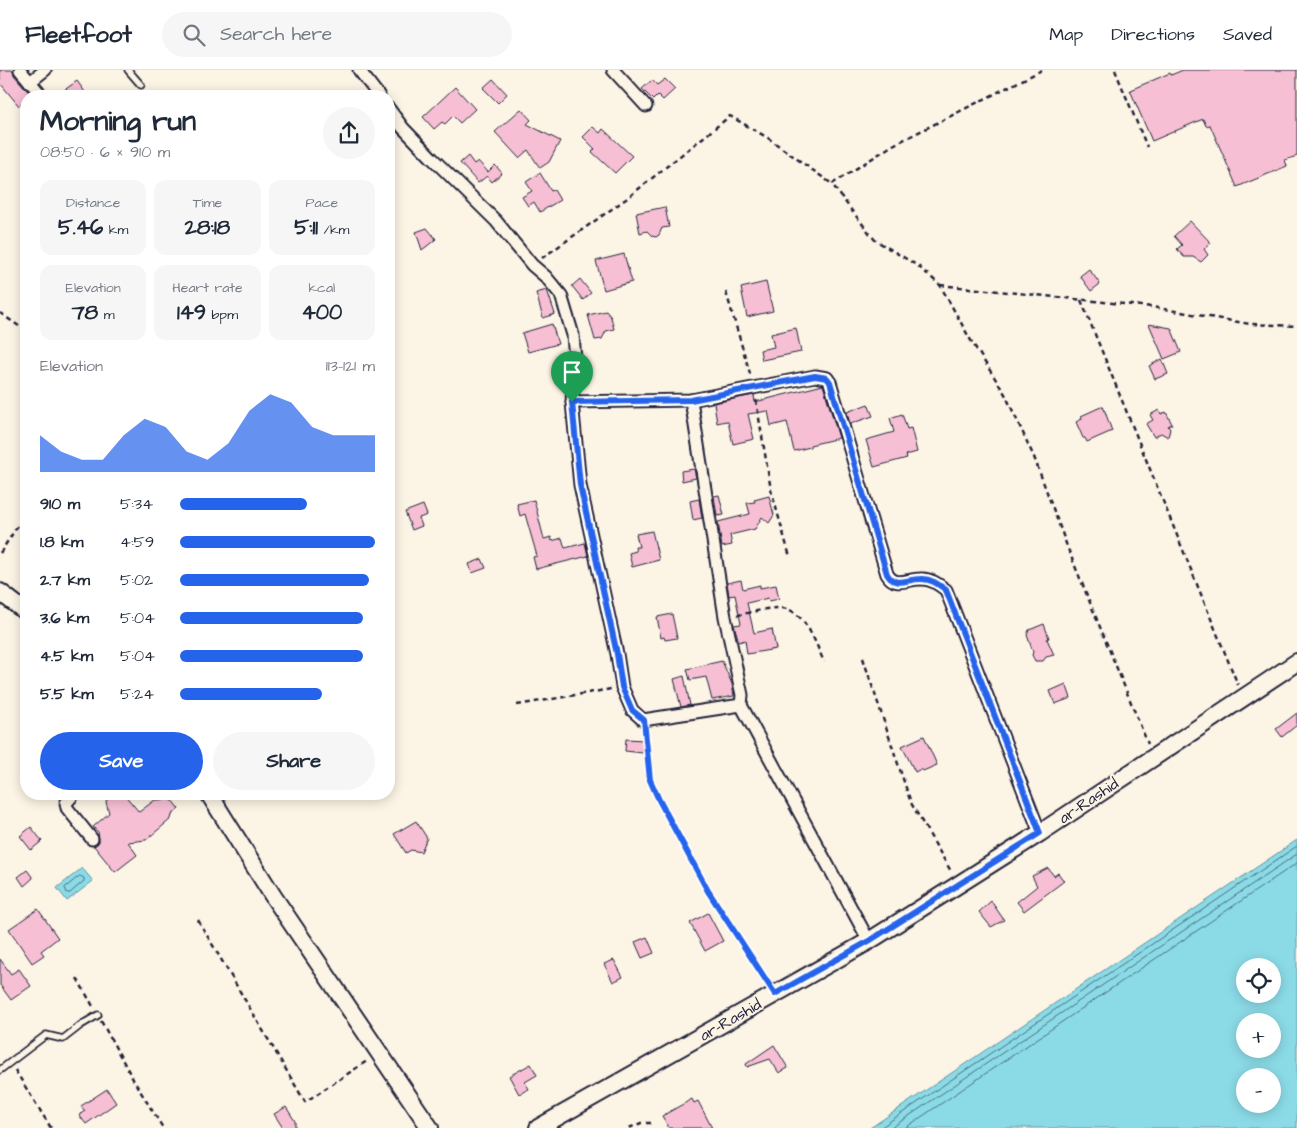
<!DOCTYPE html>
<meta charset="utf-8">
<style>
:root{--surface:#fff;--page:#f6f6f7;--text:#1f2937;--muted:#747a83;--line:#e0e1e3;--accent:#2563eb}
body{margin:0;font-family:"Architects Daughter",sans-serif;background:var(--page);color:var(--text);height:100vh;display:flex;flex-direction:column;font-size:19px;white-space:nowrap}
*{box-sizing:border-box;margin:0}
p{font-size:16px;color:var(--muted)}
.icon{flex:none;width:28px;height:28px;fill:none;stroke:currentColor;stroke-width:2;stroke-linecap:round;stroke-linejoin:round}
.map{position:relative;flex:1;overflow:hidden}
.sheet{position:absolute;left:20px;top:20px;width:375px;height:710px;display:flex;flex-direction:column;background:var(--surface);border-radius:20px;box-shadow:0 2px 12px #0003}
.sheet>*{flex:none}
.fabs{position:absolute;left:1236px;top:888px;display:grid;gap:10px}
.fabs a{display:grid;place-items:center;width:45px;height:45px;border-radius:50%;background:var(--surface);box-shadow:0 2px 12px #0003;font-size:25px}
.pin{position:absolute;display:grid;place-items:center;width:42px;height:42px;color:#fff;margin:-51px -21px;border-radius:50% 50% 50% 0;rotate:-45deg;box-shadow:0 0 5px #0007}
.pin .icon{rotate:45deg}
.round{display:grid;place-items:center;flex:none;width:52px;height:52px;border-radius:26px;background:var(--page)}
.summary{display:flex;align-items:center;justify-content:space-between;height:85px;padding:0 20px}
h1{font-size:28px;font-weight:800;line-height:38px}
.metrics{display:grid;grid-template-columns:repeat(3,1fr);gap:8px;height:85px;padding:5px 20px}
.metrics div{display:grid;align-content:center;border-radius:12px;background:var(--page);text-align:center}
.metrics b{font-size:21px;font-weight:800}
.metrics small{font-size:14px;font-weight:400}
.metrics p{font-size:14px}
.chart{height:140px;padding:10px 20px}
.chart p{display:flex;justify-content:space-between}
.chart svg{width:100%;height:90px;margin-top:5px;fill:var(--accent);opacity:.7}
.button{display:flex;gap:10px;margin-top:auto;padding:10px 20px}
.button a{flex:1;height:58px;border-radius:30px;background:var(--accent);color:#fff;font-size:20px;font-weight:800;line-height:58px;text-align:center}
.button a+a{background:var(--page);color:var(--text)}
ul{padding:0 20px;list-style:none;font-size:16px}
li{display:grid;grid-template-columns:80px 60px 1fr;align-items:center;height:38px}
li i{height:12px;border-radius:6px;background:var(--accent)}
header{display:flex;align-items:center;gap:30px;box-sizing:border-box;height:70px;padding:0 25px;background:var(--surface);border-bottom:1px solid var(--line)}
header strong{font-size:24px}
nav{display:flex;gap:28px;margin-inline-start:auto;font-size:18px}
.search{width:350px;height:45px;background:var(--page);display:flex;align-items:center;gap:12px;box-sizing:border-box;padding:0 18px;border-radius:28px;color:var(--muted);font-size:19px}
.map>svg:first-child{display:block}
</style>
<header>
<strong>Fleetfoot</strong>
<div class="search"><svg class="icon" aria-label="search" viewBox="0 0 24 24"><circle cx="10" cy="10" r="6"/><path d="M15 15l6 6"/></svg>Search here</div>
<nav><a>Map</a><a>Directions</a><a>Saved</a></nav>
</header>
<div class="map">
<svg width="1297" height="1058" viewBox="0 0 1297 1058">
<rect width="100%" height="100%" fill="#fcf5e5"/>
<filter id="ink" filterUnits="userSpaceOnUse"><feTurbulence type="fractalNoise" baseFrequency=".02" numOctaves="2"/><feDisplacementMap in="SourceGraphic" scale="10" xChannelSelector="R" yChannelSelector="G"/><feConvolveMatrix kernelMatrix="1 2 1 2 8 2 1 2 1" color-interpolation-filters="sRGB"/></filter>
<g filter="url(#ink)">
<!-- water -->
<g fill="#8bdbe7" stroke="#6191a2" fill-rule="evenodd">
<path d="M1297 770V1058H870ZM1272 896V924H1245V896ZM1245 951H1272V979H1245ZM1245 1006H1272V1034H1245Z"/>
<polygon points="82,798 93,811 67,831 57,818"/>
</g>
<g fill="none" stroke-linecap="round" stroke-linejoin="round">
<!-- shore -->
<g stroke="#4c6c80" stroke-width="1">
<polygon points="80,806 84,808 84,811 70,823 67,823 65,818"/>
<polyline points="880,1058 1297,776"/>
<polyline points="891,1058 1297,784"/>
<polyline points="905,1058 1297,793"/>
</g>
</g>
<!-- building -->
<g fill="#f7bfd4" stroke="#22223b">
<polygon points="0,0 13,0 14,5 31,25 26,26 26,30 19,36 0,13"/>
<polygon points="1183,0 1297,0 1297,86 1285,90 1287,96 1237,117 1210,55 1206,56 1203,49 1152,71 1130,20 1170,3 1171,5"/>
<polygon points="493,9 507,24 498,33 483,18"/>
<polygon points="665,9 675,19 663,30 658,25 653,30 642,19 652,10 657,15"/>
<polygon points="77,11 88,26 56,26"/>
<polygon points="455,17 475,39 460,53 453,46 445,54 442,52 434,59 423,47"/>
<polygon points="521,39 531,50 527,54 560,71 549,92 540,98 528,80 519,88 495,62"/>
<polygon points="593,57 600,63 603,59 632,86 615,103 592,82 595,79 583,67"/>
<polygon points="468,86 474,94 478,91 488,102 495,95 502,103 492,112 487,106 478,113 460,93"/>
<polygon points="540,103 551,121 554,120 560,130 540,142 534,132 528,136 522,127 532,121 526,112"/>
<polygon points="665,137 669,157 662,158 659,165 656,167 652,166 647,161 640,163 636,143"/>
<polygon points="1190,151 1211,173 1204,179 1208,185 1201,192 1193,187 1184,187 1177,179 1182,175 1174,166"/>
<polygon points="427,158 436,169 422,180 416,162"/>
<polygon points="624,184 632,212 604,220 596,191"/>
<polygon points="1089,199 1100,214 1091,221 1080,206"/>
<polygon points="580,209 591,223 583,230 572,216"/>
<polygon points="766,212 773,241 747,247 741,218"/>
<polygon points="547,220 555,244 543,248 536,223"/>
<polygon points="606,241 611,247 614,259 606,261 602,269 595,270 588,245"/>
<polygon points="552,254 558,274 528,282 522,263"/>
<polygon points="1149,254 1171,258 1181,282 1164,289"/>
<polygon points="796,258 801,282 762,290 760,280 774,277 771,264"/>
<polygon points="1162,289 1168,304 1155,309 1149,296"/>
<polygon points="823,315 839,368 810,375 810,377 794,381 787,352 771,356 768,341 748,344 754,369 733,374 728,352 726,351 717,353 714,333 754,325 755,332"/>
<polygon points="868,334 873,346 850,354 847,342"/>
<polygon points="1103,336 1112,361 1087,372 1085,368 1083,368 1076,352 1082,349 1081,346"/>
<polygon points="1159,340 1161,344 1166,342 1172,354 1168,356 1170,359 1168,367 1161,363 1154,367 1146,354 1153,350 1150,345"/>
<polygon points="902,344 907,359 911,358 917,382 906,385 907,388 874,397 866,370 894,362 890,348"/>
<polygon points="694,399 696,408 682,411 681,401"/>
<polygon points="719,425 724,445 717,446 714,426"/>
<polygon points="769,426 774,445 769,453 762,447 755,459 730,465 732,475 722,477 718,452 750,444 747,433 755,432 754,430"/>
<polygon points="699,429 702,448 693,450 690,431"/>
<polygon points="534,430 544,469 551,467 552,471 562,468 565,478 585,473 588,486 536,499 533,487 537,486 525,444 520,446 517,434"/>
<polygon points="423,435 427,445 419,448 422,456 412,460 405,442"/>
<polygon points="652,461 659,490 632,497 629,483 636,481 635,477 639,477 636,464"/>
<polygon points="482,489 486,498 472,503 469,494"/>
<polygon points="741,510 743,519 760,515 760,518 776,515 779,529 769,531 768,528 747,533 754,563 772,559 776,579 747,584 745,570 739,572 734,555 741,554 735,525 729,526 727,513"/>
<polygon points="672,544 677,568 665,570 664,567 661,568 657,547"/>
<polygon points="1044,554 1049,568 1047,569 1054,585 1046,587 1043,591 1035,591 1032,585 1033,582 1027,565 1029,560"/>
<polygon points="722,591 732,614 734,626 712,630 706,607 690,610 687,599"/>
<polygon points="684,606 690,635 681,637 674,609"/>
<polygon points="1066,614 1071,628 1055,634 1050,621"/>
<polygon points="1297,643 1297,655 1282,667 1276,659"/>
<polygon points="924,666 937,695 923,701 921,699 915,702 902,676"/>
<polygon points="626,669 644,670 643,683 625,681"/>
<polygon points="110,724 124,724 139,742 155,730 171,729 179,739 172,745 171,749 146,770 128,772 137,785 115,802 94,776 99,772 99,768 98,762 93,757 109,743 106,732"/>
<polygon points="416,751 427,768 421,782 411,780 406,783 394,764"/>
<polygon points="31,757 42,771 31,780 20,766"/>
<polygon points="1048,798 1054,806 1058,803 1064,811 1024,841 1017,832 1037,816 1032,806"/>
<polygon points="27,800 33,808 24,816 18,807"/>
<polygon points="991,831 1004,850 991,857 979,842"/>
<polygon points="38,839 58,868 41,881 44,885 32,893 9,859"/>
<polygon points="708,843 723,871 705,881 690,853"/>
<polygon points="647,867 654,883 642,888 635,872"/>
<polygon points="0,889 11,904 19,899 31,916 11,930 0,915"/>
<polygon points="614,890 623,907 613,912 604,894"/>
<polygon points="774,975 788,998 779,1003 770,989 747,997 746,994"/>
<polygon points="531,994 537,1005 525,1012 529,1019 519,1024 509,1006"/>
<polygon points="107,1019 116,1033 86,1054 79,1045 85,1041 81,1036"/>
<polygon points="692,1029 694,1033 698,1031 712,1058 669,1058 662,1046"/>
<polygon points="286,1037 295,1051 295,1058 283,1058 274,1044"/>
</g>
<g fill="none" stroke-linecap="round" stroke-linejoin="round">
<defs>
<g id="lane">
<polyline points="128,0 141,15"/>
<polyline points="0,1000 46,965 63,969 81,955 98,945"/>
</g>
<g id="street">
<polyline points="20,0 42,26"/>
<polyline points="359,0 379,26"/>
<polyline points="613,0 646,36"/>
<polyline points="30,12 45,0"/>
<polyline points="389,39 403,58 431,87 496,151 532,195 546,207 561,225 573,265 575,290 572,332 580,415 617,584 622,617 632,640 643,650 741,635"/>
<polyline points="691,330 725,547 742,625 741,635 869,871"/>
<path d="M572 332 691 330 815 306 827 308 830 312 887 504C895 518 907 509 920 509 930 508 938 514 946 520L1040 763"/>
<polyline points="74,724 66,733 67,738 92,769"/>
</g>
<g id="secondary">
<polyline points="0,522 26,542"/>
<polyline points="209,724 273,826 430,1058"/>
<polyline points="538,1058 869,871 1040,763 1297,592"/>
</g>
</defs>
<!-- lane casing -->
<use href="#lane" stroke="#22223b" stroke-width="9"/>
<!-- street casing -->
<use href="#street" stroke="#22223b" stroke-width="15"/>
<!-- secondary casing -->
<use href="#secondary" stroke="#22223b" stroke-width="20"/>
<!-- path -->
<g stroke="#22223b" stroke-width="2.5" stroke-dasharray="5 4" stroke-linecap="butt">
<polyline points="1042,0 893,75 832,114 852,141 875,170 918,196 940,215 970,269 1005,324 1034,387 1068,479 1148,674"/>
<polyline points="1115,0 1147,77"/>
<polyline points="542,188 626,129 730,46 768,68 832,114"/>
<polyline points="940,215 1152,237 1250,254 1297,256"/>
<polyline points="726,222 751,307"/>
<polyline points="1081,230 1238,615"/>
<polyline points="0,243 26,261"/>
<polyline points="756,330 771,420 790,487"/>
<polyline points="0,483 26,443"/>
<path d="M737 545C750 543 765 538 779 538 804 537 816 574 824 592"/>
<polyline points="863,588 911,733 952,803"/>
<polyline points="517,635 611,619"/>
<polyline points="644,660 650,709 659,730 708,821 767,912"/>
<polyline points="198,850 305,1032 367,991"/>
<polyline points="77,908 94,938"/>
<polyline points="101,951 134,1011 163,1058"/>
<polyline points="15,1000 51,1058"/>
<polyline points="629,1058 641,1053 654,1053"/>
</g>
<!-- lane -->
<use href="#lane" stroke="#fcf5e5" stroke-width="5.5"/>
<!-- street -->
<use href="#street" stroke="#fcf5e5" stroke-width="11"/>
<!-- secondary -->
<use href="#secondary" stroke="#fcf5e5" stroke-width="16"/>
</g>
</g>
<g fill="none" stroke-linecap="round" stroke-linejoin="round" filter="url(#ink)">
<defs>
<path id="route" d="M815 306 827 308 830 312 887 504C895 518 907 509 920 509 930 508 938 514 946 520L1040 763 869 871 775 924 708 821 659 730 650 710 644 650 632 640 622 617 617 584 580 415 572 332 691 330Z"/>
</defs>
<!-- route casing -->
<use href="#route" stroke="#fff" stroke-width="10"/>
<!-- route -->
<use href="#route" stroke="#2563eb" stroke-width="6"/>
</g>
<g text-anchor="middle" stroke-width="4" stroke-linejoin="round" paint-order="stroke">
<!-- street labels -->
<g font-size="16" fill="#22223b" stroke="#fcf5e5">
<text transform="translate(1088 730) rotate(-34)" y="6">ar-Rashid</text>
<text transform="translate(730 949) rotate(-30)" y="6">ar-Rashid</text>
</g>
</g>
</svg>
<div class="fabs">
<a><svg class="icon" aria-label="locate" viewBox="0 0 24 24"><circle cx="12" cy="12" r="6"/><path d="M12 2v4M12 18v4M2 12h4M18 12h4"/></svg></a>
<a>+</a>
<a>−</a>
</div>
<div class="pin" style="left:572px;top:332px;background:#1e9e55"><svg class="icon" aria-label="arrive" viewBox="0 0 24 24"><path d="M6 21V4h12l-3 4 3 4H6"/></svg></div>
<section class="sheet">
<div class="summary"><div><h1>Morning run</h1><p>08:50 · 6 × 910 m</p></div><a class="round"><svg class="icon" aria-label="share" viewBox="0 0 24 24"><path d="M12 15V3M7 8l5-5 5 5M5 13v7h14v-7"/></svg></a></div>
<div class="metrics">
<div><p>Distance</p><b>5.46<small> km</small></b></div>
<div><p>Time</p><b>28:18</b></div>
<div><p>Pace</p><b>5:11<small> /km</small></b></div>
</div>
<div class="metrics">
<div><p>Elevation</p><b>78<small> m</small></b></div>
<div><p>Heart rate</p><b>149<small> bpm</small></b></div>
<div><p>kcal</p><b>400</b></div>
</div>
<div class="chart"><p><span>Elevation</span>113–121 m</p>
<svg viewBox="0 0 160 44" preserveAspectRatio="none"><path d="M0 44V26L10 34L20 38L30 38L40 26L50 18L60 22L70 34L80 38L90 30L100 14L110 6L120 10L130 22L140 26L150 26L160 26V44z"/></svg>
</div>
<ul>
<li><b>910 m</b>5:34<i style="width:65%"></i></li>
<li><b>1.8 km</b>4:59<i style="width:100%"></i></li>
<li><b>2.7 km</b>5:02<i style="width:97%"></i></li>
<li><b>3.6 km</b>5:04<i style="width:94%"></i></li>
<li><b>4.5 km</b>5:04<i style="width:94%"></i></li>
<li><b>5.5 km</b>5:24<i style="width:73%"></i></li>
</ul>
<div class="button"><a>Save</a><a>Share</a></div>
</section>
</div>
